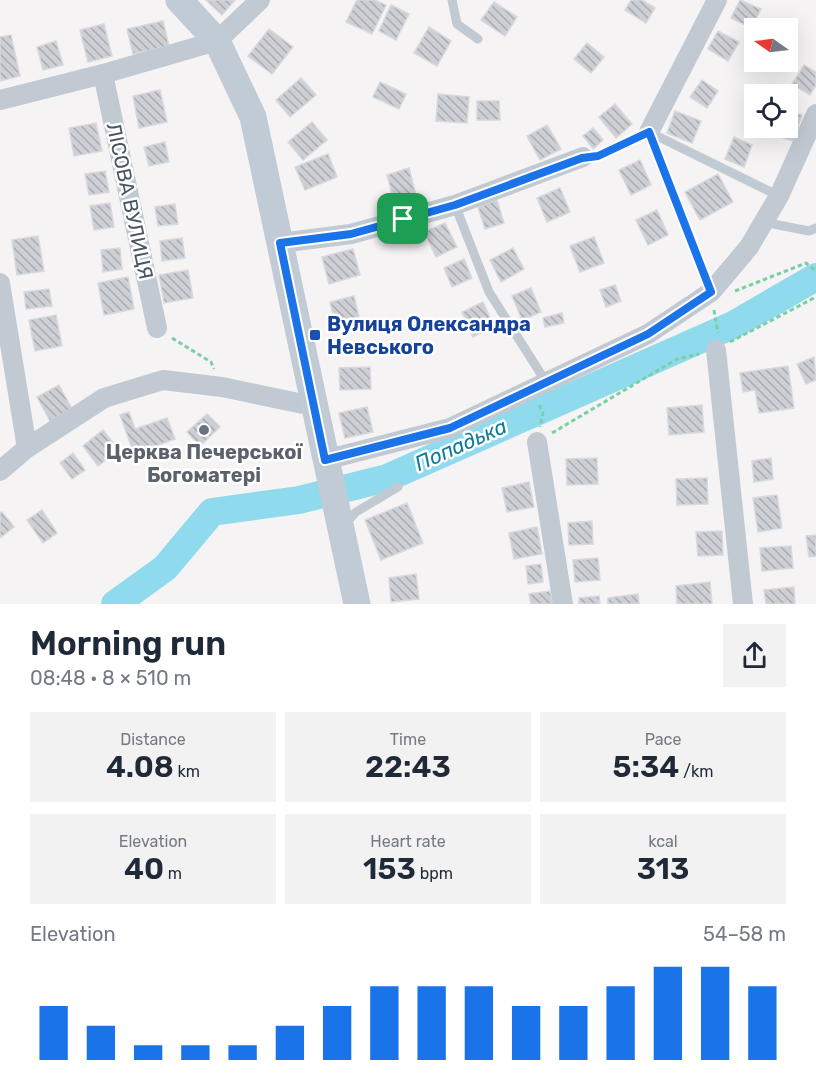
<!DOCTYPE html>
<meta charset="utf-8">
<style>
:root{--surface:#fff;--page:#f2f2f3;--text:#1f2937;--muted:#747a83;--accent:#1a73e8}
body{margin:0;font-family:Rubik,sans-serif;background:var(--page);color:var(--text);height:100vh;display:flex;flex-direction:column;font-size:22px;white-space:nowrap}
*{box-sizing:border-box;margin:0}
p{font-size:20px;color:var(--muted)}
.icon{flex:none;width:33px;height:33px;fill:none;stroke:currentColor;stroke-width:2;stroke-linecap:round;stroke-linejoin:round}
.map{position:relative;height:604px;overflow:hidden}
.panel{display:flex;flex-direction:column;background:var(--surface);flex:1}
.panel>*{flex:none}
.needle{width:39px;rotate:284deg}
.controls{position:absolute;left:744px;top:18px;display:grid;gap:12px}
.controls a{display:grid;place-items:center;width:54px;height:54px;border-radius:0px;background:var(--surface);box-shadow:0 6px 24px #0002;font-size:30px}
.pin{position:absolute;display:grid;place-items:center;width:51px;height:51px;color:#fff;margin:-26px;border-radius:12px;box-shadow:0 3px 9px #0006}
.round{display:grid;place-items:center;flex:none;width:63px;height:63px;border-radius:0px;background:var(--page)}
.overview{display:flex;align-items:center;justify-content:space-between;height:102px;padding:0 30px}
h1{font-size:33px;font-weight:600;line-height:45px}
.figures{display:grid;grid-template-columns:repeat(3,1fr);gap:9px;height:102px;padding:6px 30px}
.figures div{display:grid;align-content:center;border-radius:0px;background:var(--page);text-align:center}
.figures b{font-size:30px;font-weight:600}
.figures small{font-size:16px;font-weight:400}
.figures p{font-size:16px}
.chart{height:168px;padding:12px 30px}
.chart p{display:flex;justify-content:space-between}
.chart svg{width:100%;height:108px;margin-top:6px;stroke:var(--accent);stroke-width:6}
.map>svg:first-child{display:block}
</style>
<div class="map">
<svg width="816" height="604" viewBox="0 0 816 604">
<defs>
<pattern id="building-back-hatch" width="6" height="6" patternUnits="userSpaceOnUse" patternTransform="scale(1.5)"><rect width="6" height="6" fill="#cdcfd5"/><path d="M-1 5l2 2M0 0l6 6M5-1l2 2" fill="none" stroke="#a8abb0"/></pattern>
</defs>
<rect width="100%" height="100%" fill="#f5f3f3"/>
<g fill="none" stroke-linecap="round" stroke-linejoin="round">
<!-- river -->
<polyline stroke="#90daee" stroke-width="28" points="115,604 165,568 212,512 299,500 387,478 733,325 816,277"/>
</g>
<!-- building -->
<g fill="url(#building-back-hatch)" stroke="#d7d9de" stroke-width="1.5">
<polygon points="206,0 235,0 222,15"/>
<polygon points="357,0 375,0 386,5 372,34 346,22"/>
<polygon points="631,0 642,0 655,8 646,23 625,10"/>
<polygon points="740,0 761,9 751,28 731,18"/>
<polygon points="494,2 517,17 505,36 481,20"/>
<polygon points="391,5 409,14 396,40 379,31"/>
<polygon points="163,21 169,46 133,54 127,29"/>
<polygon points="104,24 112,56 88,62 80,30"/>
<polygon points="429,27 451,41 437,66 414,53"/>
<polygon points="269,29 293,47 272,74 248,56"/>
<polygon points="718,31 739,42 728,61 708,49"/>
<polygon points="11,35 20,76 0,81 0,37"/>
<polygon points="56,41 63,65 43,70 37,47"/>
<polygon points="587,43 604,57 591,73 574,59"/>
<polygon points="804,65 816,72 816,85 810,95 792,84"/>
<polygon points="301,78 316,95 290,117 276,100"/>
<polygon points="702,80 718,91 707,108 690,97"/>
<polygon points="380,82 406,94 399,109 373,97"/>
<polygon points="160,90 167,122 139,128 133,96"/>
<polygon points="438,94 469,97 467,123 436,121"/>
<polygon points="477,101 499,101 500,120 477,120"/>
<polygon points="615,104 632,124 616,138 599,117"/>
<polygon points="675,111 701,121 692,143 667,133"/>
<polygon points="788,111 802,115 793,141 772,134 774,128 788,128"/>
<polygon points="312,122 327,140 303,160 288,142"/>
<polygon points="96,123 102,151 74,156 69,128"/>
<polygon points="547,125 561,149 540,160 527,136"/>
<polygon points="593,128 603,140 593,149 583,136"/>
<polygon points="734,137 752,145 744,167 725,159"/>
<polygon points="165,142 169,162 149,166 144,147"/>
<polygon points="328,154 337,177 305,190 295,167"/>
<polygon points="640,160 651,185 631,195 619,170"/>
<polygon points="409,168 416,195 394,201 387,175"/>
<polygon points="105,171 109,192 89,195 85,174"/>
<polygon points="718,174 733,202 700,220 685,192"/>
<polygon points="560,188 570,212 547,222 537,198"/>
<polygon points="497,200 504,223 485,229 478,207"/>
<polygon points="110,203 114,227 94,230 90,206"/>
<polygon points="175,204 178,224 158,226 155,207"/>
<polygon points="657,210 668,235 648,245 636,220"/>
<polygon points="445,223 457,247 436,257 424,232"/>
<polygon points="38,236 44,271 17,275 12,240"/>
<polygon points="594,237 604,263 580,272 570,246"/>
<polygon points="182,238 185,258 162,261 160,241"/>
<polygon points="120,248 122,269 103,272 101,250"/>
<polygon points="513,248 524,269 501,282 490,260"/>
<polygon points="353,249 360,275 329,284 322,257"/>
<polygon points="464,259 472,278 452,287 444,268"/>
<polygon points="188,270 193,298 164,303 159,275"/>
<polygon points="128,277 134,309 104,315 98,283"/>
<polygon points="615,285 621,301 606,307 600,290"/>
<polygon points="531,288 541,312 522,320 512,296"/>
<polygon points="49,289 52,306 26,309 24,292"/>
<polygon points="354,296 359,317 335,322 330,302"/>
<polygon points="483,302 494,327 473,337 462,312"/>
<polygon points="562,313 564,323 545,327 543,318"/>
<polygon points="56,315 62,346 35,351 29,320"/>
<polygon points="814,357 816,380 806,384 797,364"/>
<polygon points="788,366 794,408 759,413 755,390 743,392 740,373"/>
<polygon points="370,367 371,389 340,390 339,368"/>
<polygon points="59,385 72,409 50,421 37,397"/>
<polygon points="702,405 704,432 669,435 667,408"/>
<polygon points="367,407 373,432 345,438 339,413"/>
<polygon points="129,412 135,429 167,418 175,439 134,454 120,415"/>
<polygon points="207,414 220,427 200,446 187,432"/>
<polygon points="103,430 119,450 98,466 83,446"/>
<polygon points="73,453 85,470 72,479 60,463"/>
<polygon points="597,458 598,484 567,485 566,459"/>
<polygon points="771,458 773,479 754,482 752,461"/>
<polygon points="707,478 708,504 677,505 676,479"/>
<polygon points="529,482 534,507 507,512 502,488"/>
<polygon points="777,495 782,528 758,532 753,498"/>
<polygon points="407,503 423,543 381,560 365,520"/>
<polygon points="42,510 57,533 43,543 27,520"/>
<polygon points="2,512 14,527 0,538 0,513"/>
<polygon points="592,521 593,544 569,545 568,523"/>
<polygon points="537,527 542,554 514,559 509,533"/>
<polygon points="722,531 723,555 698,556 696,532"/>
<polygon points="816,535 816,556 809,557 806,536"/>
<polygon points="791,546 793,568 762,571 760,548"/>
<polygon points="598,558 600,580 575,582 573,560"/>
<polygon points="541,564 543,582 528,584 526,566"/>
<polygon points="416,574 419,599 391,602 389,578"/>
<polygon points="710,582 712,604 677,604 676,586"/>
<polygon points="794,587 795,604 766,604 764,590"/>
<polygon points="550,591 553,604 531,604 529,594"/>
<polygon points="638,594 639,604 608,604 608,598"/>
<polygon points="599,596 600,604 579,604 579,598"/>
</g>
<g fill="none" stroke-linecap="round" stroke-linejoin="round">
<!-- path -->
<g stroke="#7ad0a6" stroke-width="3" stroke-dasharray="4.5 3" stroke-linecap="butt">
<polyline points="599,156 634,139"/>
<polyline points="735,291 806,263 816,271"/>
<polyline points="714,310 718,333"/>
<polyline points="172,338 211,362 214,369"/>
<polyline points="730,342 816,297"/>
<polyline points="539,405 543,413 540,427"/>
<polyline points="552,433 677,359 699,354"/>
<polyline points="294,446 301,443"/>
</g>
<!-- service -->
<g stroke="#c1cad2" stroke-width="9">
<polyline points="452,0 457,24 478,39"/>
<polyline points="649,132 711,292"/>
<polyline points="649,132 779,196"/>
<polyline points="455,205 489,292 546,382"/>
<polyline points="763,222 809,231 816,228"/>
<polyline points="345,524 356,512 398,487"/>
</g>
<!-- minor -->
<g stroke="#c1cad2" stroke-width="20">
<polyline points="103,74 157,328"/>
<polyline points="0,100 103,74 217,41 260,0"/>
<polyline points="649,132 717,0"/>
<polyline points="280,243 351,234 455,205 583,157"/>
<polyline points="0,283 27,448"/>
<polyline points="716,350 743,604"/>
<polyline points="537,442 563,604"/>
<polyline points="325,460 450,428 648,334 711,292 749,247 779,196 816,114"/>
<polyline points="0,471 27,448 104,398 163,380 222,387 313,406"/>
</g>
<!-- secondary -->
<polyline stroke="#c1cbd6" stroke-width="27" points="179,0 217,41 253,117 357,604"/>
</g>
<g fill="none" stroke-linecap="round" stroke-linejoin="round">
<defs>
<polygon id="route" points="649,132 711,292 648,334 450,428 325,460 280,243 351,234 455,205 582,158 598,156"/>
</defs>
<!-- route casing -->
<use href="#route" stroke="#fff" stroke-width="12"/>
<!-- route -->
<use href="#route" stroke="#1a73e8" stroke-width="8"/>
</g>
<!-- markers -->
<rect fill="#1a4fb4" stroke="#fff" stroke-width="2" x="309" y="329" width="12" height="12" rx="3"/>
<circle fill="#6b7280" stroke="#fff" stroke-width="2" cx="204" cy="430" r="6"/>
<g text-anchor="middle" stroke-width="5" stroke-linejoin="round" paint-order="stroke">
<!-- street labels -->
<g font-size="20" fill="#4a5661" stroke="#fff">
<text transform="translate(130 201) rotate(78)" y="7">ЛІСОВА ВУЛИЦЯ</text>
</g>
<!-- transit labels -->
<g font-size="20" font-weight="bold" fill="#164399" stroke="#fff" text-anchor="start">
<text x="327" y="331">Вулиця Олександра<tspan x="327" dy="23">Невського</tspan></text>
</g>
<!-- worship labels -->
<g font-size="20" font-weight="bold" fill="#5b616d" stroke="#fff">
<text x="204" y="459">Церква Печерської<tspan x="204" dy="23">Богоматері</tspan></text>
</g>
<!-- water labels -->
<g font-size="21" font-style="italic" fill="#0c7c9b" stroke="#fff">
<text transform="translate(461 445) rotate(-24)" y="7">Попадька</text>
</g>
</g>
</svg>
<div class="controls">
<a><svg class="needle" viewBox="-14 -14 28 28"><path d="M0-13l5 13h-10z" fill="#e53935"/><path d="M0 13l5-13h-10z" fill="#747a83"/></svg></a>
<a><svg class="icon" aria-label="locate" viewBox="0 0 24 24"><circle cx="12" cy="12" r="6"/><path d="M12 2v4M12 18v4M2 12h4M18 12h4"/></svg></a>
</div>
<div class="pin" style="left:403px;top:219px;background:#1e9e55"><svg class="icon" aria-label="arrive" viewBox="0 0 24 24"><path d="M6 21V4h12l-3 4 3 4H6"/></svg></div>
</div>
<section class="panel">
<div class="overview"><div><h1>Morning run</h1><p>08:48 · 8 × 510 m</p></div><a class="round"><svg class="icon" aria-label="share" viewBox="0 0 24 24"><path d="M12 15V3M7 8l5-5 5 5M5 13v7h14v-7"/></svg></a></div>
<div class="figures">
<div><p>Distance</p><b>4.08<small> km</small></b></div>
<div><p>Time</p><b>22:43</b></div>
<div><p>Pace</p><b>5:34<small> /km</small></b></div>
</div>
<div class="figures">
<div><p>Elevation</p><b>40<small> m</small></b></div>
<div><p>Heart rate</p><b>153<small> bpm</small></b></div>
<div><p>kcal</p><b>313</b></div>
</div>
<div class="chart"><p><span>Elevation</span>54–58 m</p>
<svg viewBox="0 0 160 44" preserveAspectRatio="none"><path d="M5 44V22M15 44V30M25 44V38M35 44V38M45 44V38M55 44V30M65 44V22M75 44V14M85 44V14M95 44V14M105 44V22M115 44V22M125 44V14M135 44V6M145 44V6M155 44V14"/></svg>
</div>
</section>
